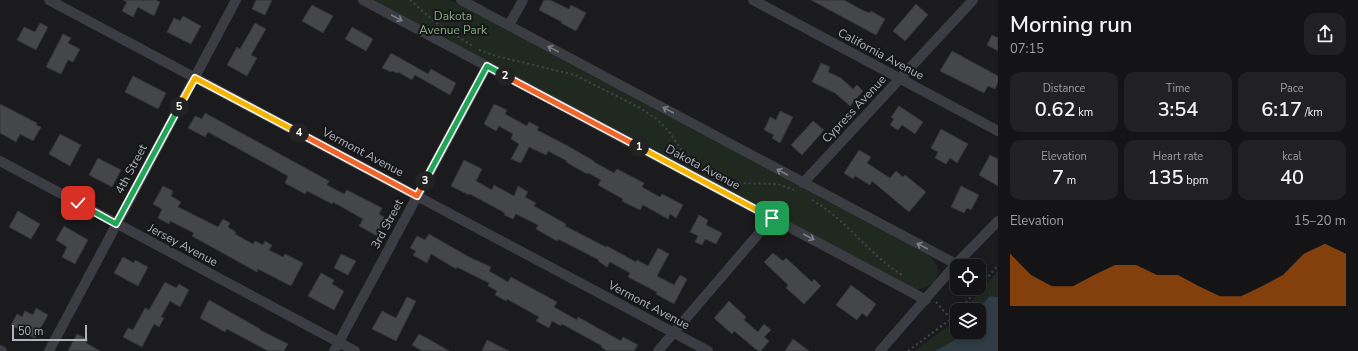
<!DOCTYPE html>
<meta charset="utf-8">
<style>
:root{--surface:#141416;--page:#212123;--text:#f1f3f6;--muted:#9d9ea1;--line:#333335;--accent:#b45309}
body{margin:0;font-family:"Nunito Sans",sans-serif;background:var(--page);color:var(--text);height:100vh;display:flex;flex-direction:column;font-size:15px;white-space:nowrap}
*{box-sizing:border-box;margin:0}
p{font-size:13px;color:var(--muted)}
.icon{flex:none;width:22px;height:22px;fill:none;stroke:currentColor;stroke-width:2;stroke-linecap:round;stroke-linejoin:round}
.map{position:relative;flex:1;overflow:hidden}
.panel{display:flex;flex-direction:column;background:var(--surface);width:360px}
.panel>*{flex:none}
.tools{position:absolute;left:950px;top:259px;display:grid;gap:8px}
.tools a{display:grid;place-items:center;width:36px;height:36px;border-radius:8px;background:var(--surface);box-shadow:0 2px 6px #0003,0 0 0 1px var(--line);font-size:20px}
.scale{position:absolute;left:12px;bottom:10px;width:75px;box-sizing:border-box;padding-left:4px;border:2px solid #adb4bd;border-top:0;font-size:11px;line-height:14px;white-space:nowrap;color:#adb4bd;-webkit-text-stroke:3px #161618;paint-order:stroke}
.pin{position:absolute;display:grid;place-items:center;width:34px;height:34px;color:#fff;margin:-17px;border-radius:8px;box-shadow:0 2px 6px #0006}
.km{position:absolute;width:20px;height:20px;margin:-10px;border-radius:50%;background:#222;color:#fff;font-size:11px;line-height:20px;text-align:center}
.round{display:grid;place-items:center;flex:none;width:42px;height:42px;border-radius:12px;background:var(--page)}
.summary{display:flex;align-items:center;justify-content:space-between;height:68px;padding:0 12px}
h1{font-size:22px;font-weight:600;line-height:30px}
.figures{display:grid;grid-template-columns:repeat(3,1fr);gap:6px;height:68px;padding:4px 12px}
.figures div{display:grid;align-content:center;border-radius:10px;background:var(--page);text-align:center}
.figures b{font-size:20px;font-weight:600}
.figures small{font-size:11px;font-weight:400}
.figures p{font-size:11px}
.chart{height:112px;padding:8px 12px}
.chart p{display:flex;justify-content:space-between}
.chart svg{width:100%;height:72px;margin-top:4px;fill:var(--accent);opacity:.7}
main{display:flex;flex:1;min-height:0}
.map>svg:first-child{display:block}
</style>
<main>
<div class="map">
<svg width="998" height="351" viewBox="0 0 998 351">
<rect width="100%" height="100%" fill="#1b1b1d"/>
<!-- green -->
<g fill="#202920">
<path d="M372 0H450L930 256C933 260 936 263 937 267 941 280 927 289 916 289Z"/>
<polygon points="998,271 998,297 990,296 977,310 963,310"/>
<polygon points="957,317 957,332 966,332 958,338 935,351 914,351 946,328"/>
</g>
<!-- water -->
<polygon fill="#2f3c43" points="990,296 998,297 998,351 935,351 958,338 966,332 979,332 979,310 977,310"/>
<!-- building -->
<g fill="#45464a" stroke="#353539">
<polygon points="123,0 156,0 160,2 154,16 138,7 133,17 122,11 127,2"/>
<polygon points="256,0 272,0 265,15 252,9"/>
<polygon points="544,0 550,0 569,9 571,5 586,13 576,31 561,23 562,22 539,10"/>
<polygon points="811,0 844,0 862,10 870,13 871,11 885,19 876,35"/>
<polygon points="916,4 928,15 905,41 893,31"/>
<polygon points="312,5 333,16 323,33 302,21"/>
<polygon points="183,16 201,26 191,44 167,32 174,18 180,21"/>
<polygon points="40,23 48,27 36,50 17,40 24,27 35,32"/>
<polygon points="255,23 266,29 251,55 257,58 247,76 227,65 237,47 240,49"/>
<polygon points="352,27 373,39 366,51 345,39"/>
<polygon points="63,34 71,38 68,43 80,49 73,62 68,60 61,74 46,67"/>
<polygon points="992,35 998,38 998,51 987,45"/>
<polygon points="952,51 998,76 998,82 995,89 988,86 984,93 940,71"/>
<polygon points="391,53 428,74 431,69 456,83 450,95 415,75 412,80 398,72 397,73 392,71 391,72 382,68"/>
<polygon points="821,63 830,67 828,72 841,78 853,89 857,85 863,91 850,106 835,93 812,82"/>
<polygon points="133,76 166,93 158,109 125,92"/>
<polygon points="0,104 37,123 36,125 41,127 33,141 20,134 16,142 0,133"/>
<polygon points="494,104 507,110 505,114 527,126 529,122 539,127 537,130 566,145 594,161 594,162 614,173 617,169 644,183 642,187 660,197 662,194 683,205 676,218 670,214 668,219 643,205 640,210 622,201 623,199 598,185 601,180 588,173 587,174 566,162 567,161 548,151 546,155 529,147 521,163 511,159 519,144 511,139 513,134 499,126 496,131 484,124"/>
<polygon points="899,106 923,122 915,134 902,125 898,130 890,125 894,119 891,117"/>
<polygon points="780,111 793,117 780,143 772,138 774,135 764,130 770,117 776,120"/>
<polygon points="205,113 329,181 327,185 344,194 347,190 382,208 379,214 386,218 377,236 359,226 363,219 333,202 332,204 307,191 305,194 285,183 288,176 208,132 205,137 188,128 195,116 202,119"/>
<polygon points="813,121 824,130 802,155 791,145"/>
<polygon points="941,129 968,144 957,163 950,158 946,164 935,158 938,152 931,148"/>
<polygon points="60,134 81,145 70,166 49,154"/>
<polygon points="859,150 871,157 867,163 890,178 896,171 903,177 905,175 926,192 909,212 872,181 870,185 855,176 853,179 844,173"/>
<polygon points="990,155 998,159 998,186 979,175"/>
<polygon points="98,158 121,170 112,187 89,175"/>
<polygon points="464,160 482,169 476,181 492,190 494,185 514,196 518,186 528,192 525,197 536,203 534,206 566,224 565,226 606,247 607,246 636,262 637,260 648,266 658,248 669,254 657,276 674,285 680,275 687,279 674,304 656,294 657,292 628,277 630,273 610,262 607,267 598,261 599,260 558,239 557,241 536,229 538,225 516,214 513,219 504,215 505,213 470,194 469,195 451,186"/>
<polygon points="163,186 173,191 171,196 181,202 178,207 218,227 223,219 230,223 228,227 236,232 235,234 253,244 255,241 263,245 265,241 272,245 269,250 283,257 285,254 303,263 291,286 258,269 257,272 192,236 194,233 170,221 169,224 158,218 162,209 153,204"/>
<polygon points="961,186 979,195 971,210 967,208 964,213 951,207"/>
<polygon points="18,211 40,224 31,239 9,227"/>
<polygon points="699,215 708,220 706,225 722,233 716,244 705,239 702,245 695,242 698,236 690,232"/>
<polygon points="64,226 88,240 75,264 62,257 67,247 56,240"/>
<polygon points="429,234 469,257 491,267 489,271 508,282 511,277 557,302 554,307 577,320 578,317 621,341 623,337 638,345 634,351 607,351 601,347 602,346 562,324 561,326 552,321 549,328 536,321 539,317 507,299 506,301 495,295 497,291 488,286 489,283 457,267 456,269 431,254 427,263 413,255 416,251 410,248 417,236 425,240"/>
<polygon points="773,253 783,261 786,258 812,282 814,279 821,286 804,304 786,288 788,285 764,262"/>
<polygon points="341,254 356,261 348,275 334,268"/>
<polygon points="123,257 134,263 135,260 148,267 138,286 114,273"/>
<polygon points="321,273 334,280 332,284 344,291 334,310 308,296"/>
<polygon points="165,282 176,288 179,284 189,290 180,307 170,301 161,317 164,318 159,327 154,324 142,347 123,337 128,328 133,330 145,308 149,310"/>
<polygon points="851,285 876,304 867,317 862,313 857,320 836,305"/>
<polygon points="407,297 416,301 396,341 372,329 382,311 396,318"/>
<polygon points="209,300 260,329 260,330 288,344 284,351 268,351 227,329 225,332 200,318"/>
<polygon points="729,301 746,317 744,320 758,332 764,324 771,330 764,337 769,341 761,351 758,351 734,331 732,334 714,318"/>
<polygon points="36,308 48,315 35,338 11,325 17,314 22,317 25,311 33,315"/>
<polygon points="77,334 88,340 86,343 100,351 68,351"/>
<polygon points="419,334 432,341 449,351 422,351 412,345"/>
<polygon points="793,339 809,351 785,351"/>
<polygon points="487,340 509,351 482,351"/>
</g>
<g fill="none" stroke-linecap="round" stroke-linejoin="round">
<!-- path -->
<g stroke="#41454a" stroke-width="2" stroke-dasharray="2 3" stroke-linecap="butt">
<polyline points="410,0 435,22 474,47"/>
<polyline points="479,50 496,56 575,75 640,108 658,120 670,133 682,151 706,170"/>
<polyline points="715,175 737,183 778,184 794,190"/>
<path d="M812 200C846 219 868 254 902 275"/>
<polyline points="979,288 998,265"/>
<polyline points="936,302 951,319"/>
<polyline points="959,310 979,288"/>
<polyline points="908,351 951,319 957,312"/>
</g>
<!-- minor -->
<g stroke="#3b3d43" stroke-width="10">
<polyline points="49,0 708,351"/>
<polyline points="363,0 926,300"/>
<polyline points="461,0 956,264"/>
<polyline points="753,0 998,131"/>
<polyline points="509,25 523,0"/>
<polyline points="0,161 355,351"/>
<polyline points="803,183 973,0"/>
<polyline points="0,350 2,351"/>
<polyline points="49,351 236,0"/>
<polyline points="334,351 487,66"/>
<polyline points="658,351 772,218"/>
<polyline points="880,351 956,264 998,221"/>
</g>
</g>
<!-- one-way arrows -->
<defs><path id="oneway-shaft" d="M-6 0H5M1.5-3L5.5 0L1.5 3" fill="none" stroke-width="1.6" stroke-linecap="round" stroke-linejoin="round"/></defs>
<g stroke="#7a7e86">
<use href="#oneway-shaft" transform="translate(397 18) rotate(28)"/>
<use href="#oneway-shaft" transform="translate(553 49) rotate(-152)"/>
<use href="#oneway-shaft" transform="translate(668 110) rotate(-152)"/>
<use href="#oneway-shaft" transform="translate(782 172) rotate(-152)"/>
<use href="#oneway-shaft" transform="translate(809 237) rotate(28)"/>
<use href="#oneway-shaft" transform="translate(922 246) rotate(-152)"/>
</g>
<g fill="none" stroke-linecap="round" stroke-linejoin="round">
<defs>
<polyline id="split-1" points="639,147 772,218"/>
<polyline id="split-2" points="505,76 639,147"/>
<polyline id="split-3" points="425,181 487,66 505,76"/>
<polyline id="split-4" points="299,133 417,196 425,181"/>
<polyline id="split-5" points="179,107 195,78 299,133"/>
<polyline id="split-6" points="78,203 116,224 179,107"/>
</defs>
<!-- split-1 casing -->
<use href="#split-1" stroke="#fff" stroke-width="8"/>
<!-- split-2 casing -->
<use href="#split-2" stroke="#fff" stroke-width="8"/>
<!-- split-3 casing -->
<use href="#split-3" stroke="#fff" stroke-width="8"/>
<!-- split-4 casing -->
<use href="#split-4" stroke="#fff" stroke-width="8"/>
<!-- split-5 casing -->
<use href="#split-5" stroke="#fff" stroke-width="8"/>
<!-- split-6 casing -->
<use href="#split-6" stroke="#fff" stroke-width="8"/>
<!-- split-1 -->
<use href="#split-1" stroke="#f5b400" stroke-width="5"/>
<!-- split-2 -->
<use href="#split-2" stroke="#f0652b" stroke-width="5"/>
<!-- split-3 -->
<use href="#split-3" stroke="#22a559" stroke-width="5"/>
<!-- split-4 -->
<use href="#split-4" stroke="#f0652b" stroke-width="5"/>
<!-- split-5 -->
<use href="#split-5" stroke="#f5b400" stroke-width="5"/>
<!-- split-6 -->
<use href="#split-6" stroke="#22a559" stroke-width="5"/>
</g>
<g text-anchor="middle" stroke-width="4" stroke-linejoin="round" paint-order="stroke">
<!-- park labels -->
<g font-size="12" fill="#85a983" stroke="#161618">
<text x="453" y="20">Dakota<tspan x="453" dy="14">Avenue Park</tspan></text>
</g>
<!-- street labels -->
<g font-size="12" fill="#adb4bd" stroke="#161618">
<text transform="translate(881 54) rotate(28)" y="4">California Avenue</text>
<text transform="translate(854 109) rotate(-47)" y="4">Cypress Avenue</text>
<text transform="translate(363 152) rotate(28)" y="4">Vermont Avenue</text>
<text transform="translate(703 167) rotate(28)" y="4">Dakota Avenue</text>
<text transform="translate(131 169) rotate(-62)" y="4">4th Street</text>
<text transform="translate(387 224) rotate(-62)" y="4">3rd Street</text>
<text transform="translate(183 245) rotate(28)" y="4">Jersey Avenue</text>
<text transform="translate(649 305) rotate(28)" y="4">Vermont Avenue</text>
</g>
</g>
</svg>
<div class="tools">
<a><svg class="icon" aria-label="locate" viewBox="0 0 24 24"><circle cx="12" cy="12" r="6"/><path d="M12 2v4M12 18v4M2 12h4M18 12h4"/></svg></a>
<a><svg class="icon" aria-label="layers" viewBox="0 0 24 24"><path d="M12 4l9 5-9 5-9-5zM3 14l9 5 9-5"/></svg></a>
</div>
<div class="scale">50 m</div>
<div class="pin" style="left:772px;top:218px;background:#1e9e55"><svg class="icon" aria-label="arrive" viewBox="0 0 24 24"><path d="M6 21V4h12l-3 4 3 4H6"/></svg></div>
<div class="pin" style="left:78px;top:203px;background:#d93025"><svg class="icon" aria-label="check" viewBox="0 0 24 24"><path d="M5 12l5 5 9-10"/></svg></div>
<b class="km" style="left:639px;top:147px">1</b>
<b class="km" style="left:505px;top:76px">2</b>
<b class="km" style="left:425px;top:181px">3</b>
<b class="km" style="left:299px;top:133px">4</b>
<b class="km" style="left:179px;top:107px">5</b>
</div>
<section class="panel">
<div class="summary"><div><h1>Morning run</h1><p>07:15</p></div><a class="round"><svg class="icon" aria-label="share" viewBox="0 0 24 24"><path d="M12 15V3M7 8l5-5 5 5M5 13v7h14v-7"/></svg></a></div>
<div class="figures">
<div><p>Distance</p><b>0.62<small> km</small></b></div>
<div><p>Time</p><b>3:54</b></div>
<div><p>Pace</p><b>6:17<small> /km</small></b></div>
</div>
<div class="figures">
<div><p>Elevation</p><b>7<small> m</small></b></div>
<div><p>Heart rate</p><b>135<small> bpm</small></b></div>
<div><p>kcal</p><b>40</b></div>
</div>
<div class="chart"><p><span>Elevation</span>15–20 m</p>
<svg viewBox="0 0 160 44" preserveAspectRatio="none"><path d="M0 44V12L10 25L20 32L30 32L40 25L50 19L60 19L70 25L80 25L90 32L100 38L110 38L120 32L130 25L140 12L150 6L160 12V44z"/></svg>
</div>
</section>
</main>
